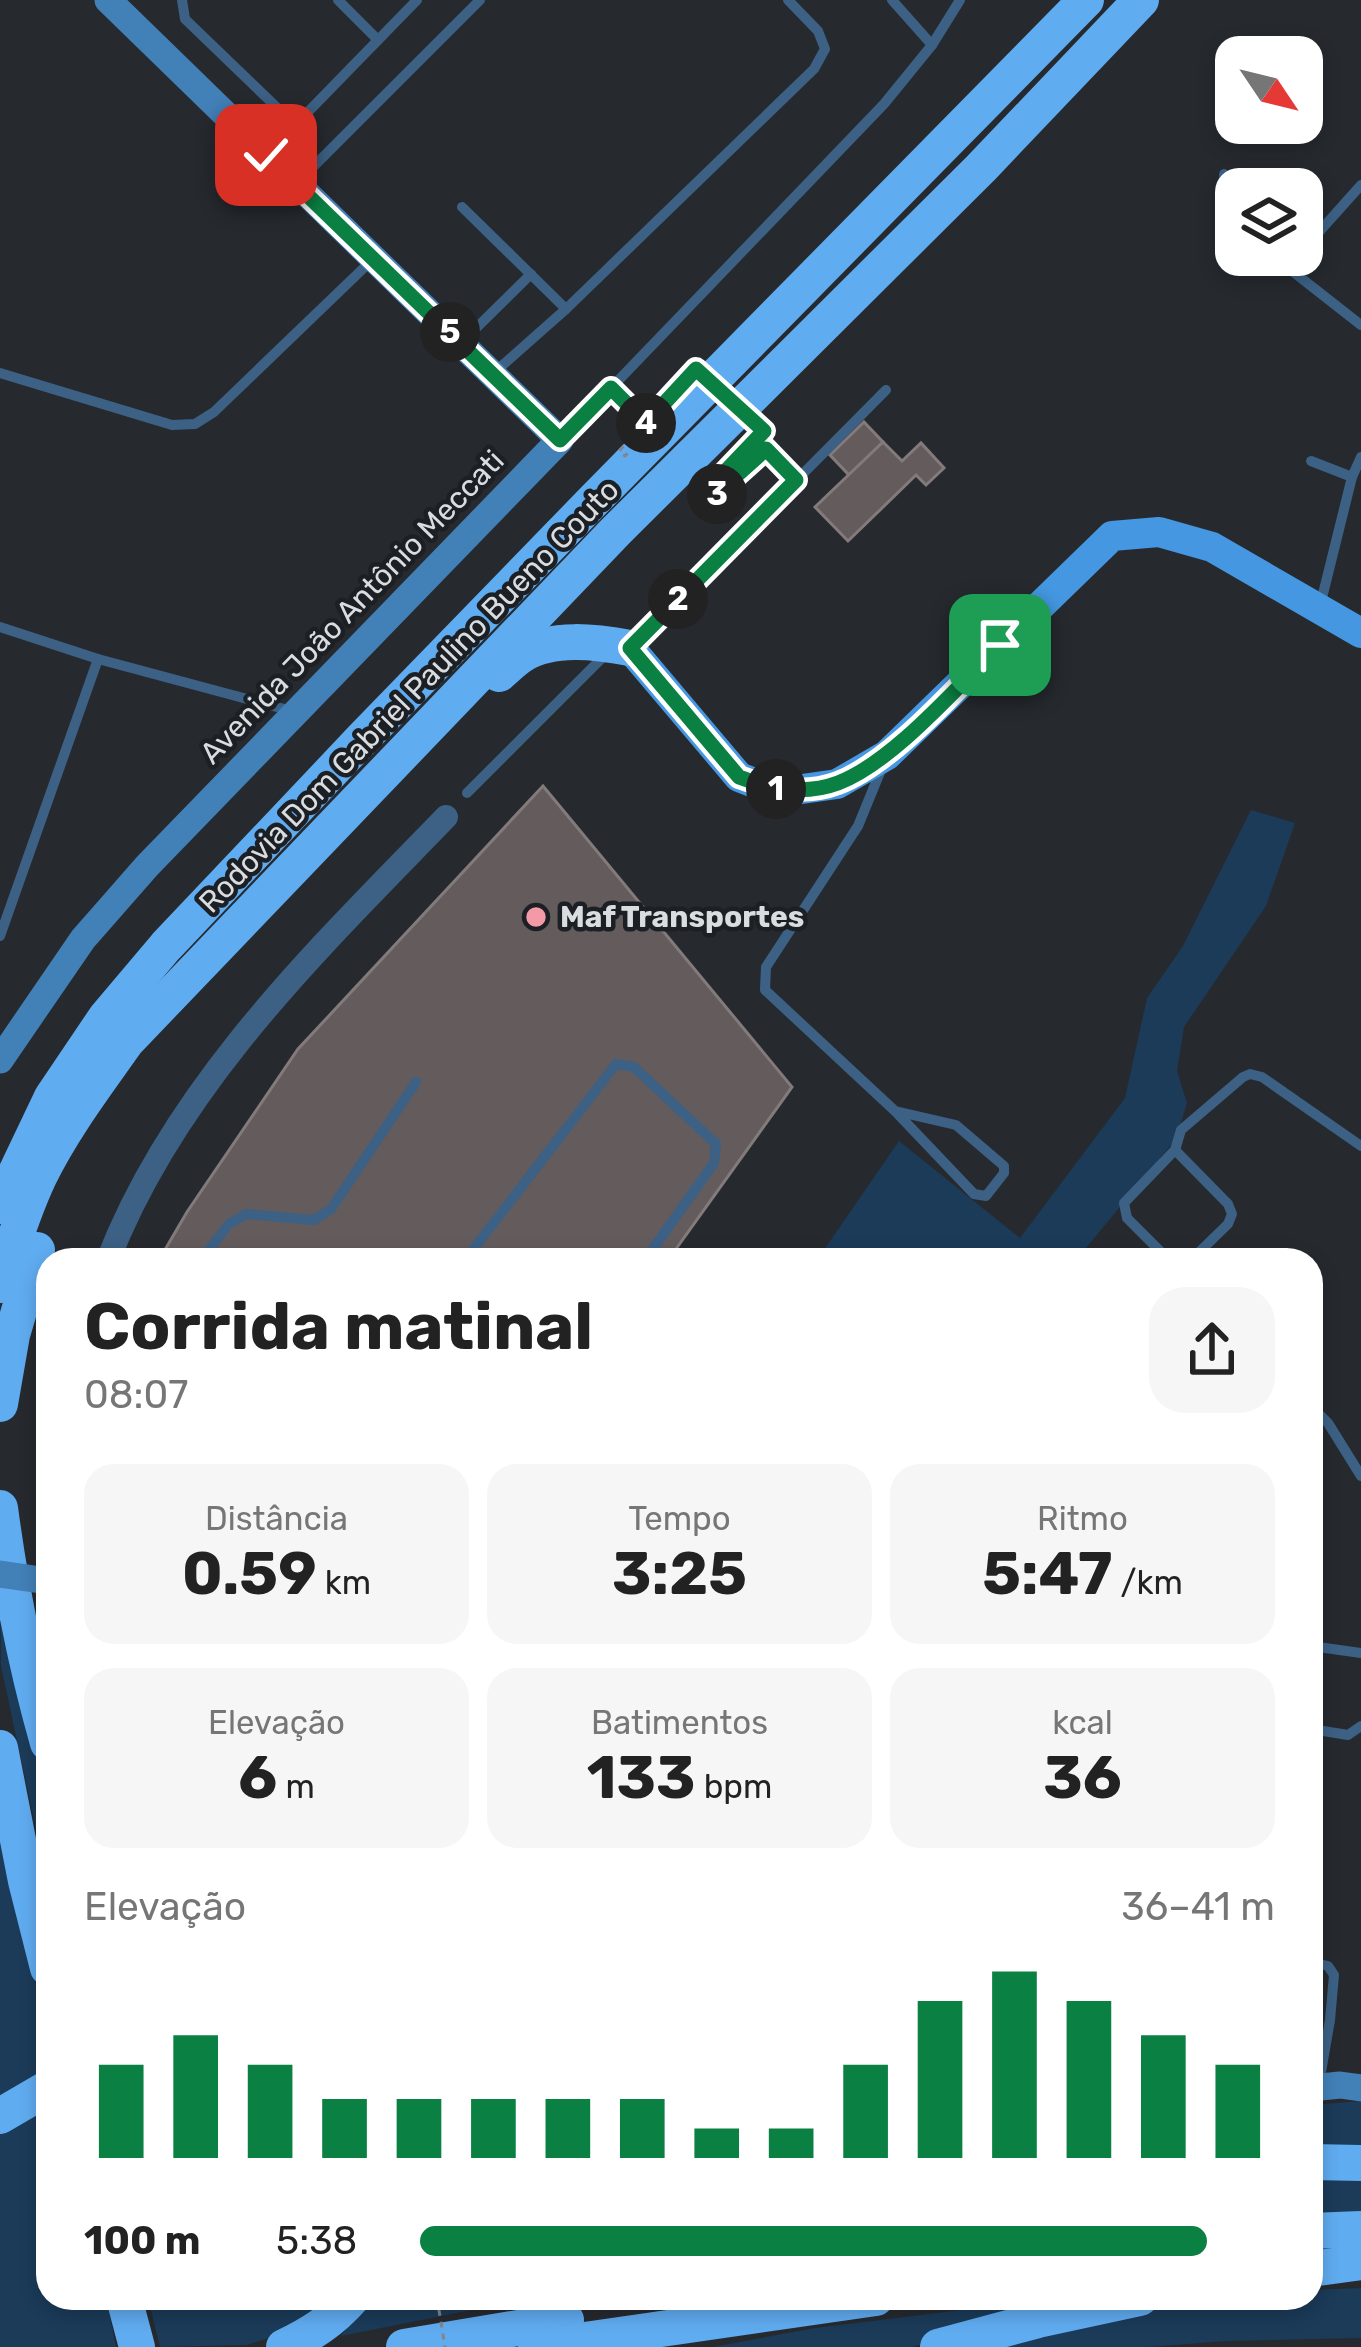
<!DOCTYPE html>
<html lang="pt">
<meta charset="utf-8">
<style>
:root{--surface:#fff;--page:#f6f6f6;--text:#222;--muted:#767676;--accent:#0b8043}
body{margin:0;font-family:Rubik,sans-serif;background:var(--page);color:var(--text);height:100vh;display:flex;flex-direction:column;font-size:45px;white-space:nowrap}
*{box-sizing:border-box;margin:0}
p{font-size:39px;color:var(--muted)}
.icon{flex:none;width:66px;height:66px;fill:none;stroke:currentColor;stroke-width:2;stroke-linecap:round;stroke-linejoin:round}
.map{position:relative;flex:1;overflow:hidden}
.sheet{position:absolute;left:36px;top:1248px;width:1287px;height:1062px;display:flex;flex-direction:column;background:var(--surface);border-radius:36px;box-shadow:0 6px 18px #0003}
.sheet>*{flex:none}
.needle{width:78px;rotate:125deg}
.tools{position:absolute;left:1215px;top:36px;display:grid;gap:24px}
.tools a{display:grid;place-items:center;width:108px;height:108px;border-radius:24px;background:var(--surface);box-shadow:0 6px 18px #0003;font-size:60px}
.pin{position:absolute;display:grid;place-items:center;width:102px;height:102px;color:#fff;margin:-51px;border-radius:24px;box-shadow:0 6px 18px #0006}
.km{position:absolute;width:60px;height:60px;margin:-30px;border-radius:50%;background:#222;color:#fff;font-size:33px;line-height:60px;text-align:center}
.round{display:grid;place-items:center;flex:none;width:126px;height:126px;border-radius:36px;background:var(--page)}
.overview{display:flex;align-items:center;justify-content:space-between;height:204px;padding:0 48px}
h1{font-size:66px;font-weight:700;line-height:90px}
.figures{display:grid;grid-template-columns:repeat(3,1fr);gap:18px;height:204px;padding:12px 48px}
.figures div{display:grid;align-content:center;border-radius:30px;background:var(--page);text-align:center}
.figures b{font-size:60px;font-weight:700}
.figures small{font-size:33px;font-weight:400}
.figures p{font-size:33px}
.chart{height:336px;padding:24px 48px}
.chart p{display:flex;justify-content:space-between}
.chart svg{width:100%;height:216px;margin-top:12px;stroke:var(--accent);stroke-width:6}
ul{padding:0 48px;list-style:none;font-size:39px}
li{display:grid;grid-template-columns:192px 144px 1fr;align-items:center;height:90px}
li i{height:30px;border-radius:15px;background:var(--accent)}
.map>svg:first-child{display:block}
</style>
<div class="map">
<svg width="1361" height="2347" viewBox="0 0 1361 2347">
<rect width="100%" height="100%" fill="#262a2f"/>
<!-- green -->
<g fill="#1b3b59">
<polygon points="1251,810 1295,823 1266,906 1184,1027 1177,1071 1187,1103 1176,1139 1076,1260 817,1260 899,1141 1020,1238 1125,1098 1147,998 1183,946"/>
<polygon points="0,1588 16,1667 48,1773 48,1885 1,1666"/>
<polygon points="0,1820 48,2041 48,2081 0,2107"/>
<polygon points="48,2100 48,2298 106,2298 116,2347 0,2347 0,2128"/>
<polygon points="1361,2101 1361,2152 1311,2152 1311,2105"/>
<polygon points="1361,2178 1361,2214 1311,2217 1311,2179"/>
<path d="M1361 2288V2338L1226 2341 1149 2347H970C1038 2329 1119 2304 1189 2298 1229 2295 1271 2298 1311 2298V2290Z"/>
<polygon points="148,2298 335,2298 284,2333 247,2345 160,2347"/>
<polygon points="369,2298 531,2298 341,2336"/>
<polygon points="1043,2300 1045,2306 913,2347 713,2347 815,2328"/>
</g>
<!-- building -->
<g fill="#635b5c" stroke="#837a7b" stroke-width="3">
<polygon points="864,422 883,442 849,475 830,455"/>
<polygon points="883,442 902,461 921,443 944,468 926,485 916,475 848,541 815,507"/>
<polygon points="543,786 792,1087 668,1260 159,1260 187,1212 298,1049"/>
</g>
<g fill="none" stroke-linecap="round" stroke-linejoin="round">
<!-- path -->
<g stroke="#82868a" stroke-width="3" stroke-dasharray="6 6" stroke-linecap="butt">
<polyline points="621,397 639,416"/>
<polyline points="766,449 786,470"/>
</g>
<!-- service -->
<g stroke="#3c6185" stroke-width="10">
<polyline points="182,0 185,19 295,125"/>
<polyline points="338,0 378,40"/>
<polyline points="892,0 932,45"/>
<polyline points="268,153 417,0"/>
<polyline points="1224,174 1225,196 1236,209"/>
<polyline points="296,184 480,0"/>
<polyline points="462,207 566,309"/>
<polyline points="1302,251 1361,185"/>
<polyline points="1276,255 1287,267 1361,325"/>
<polyline points="461,343 531,274"/>
<polyline points="496,371 566,309 814,69 825,49 818,31 788,0"/>
<polyline points="0,373 172,425 195,424 214,412 371,261"/>
<polyline points="563,438 884,104 932,45 960,0"/>
<polyline points="1311,461 1352,477"/>
<polyline points="1320,606 1352,477 1361,457"/>
<polyline points="0,627 98,659 292,711"/>
<polyline points="636,642 886,390"/>
<polyline points="883,765 858,826 766,967 765,990 895,1111 974,1194 986,1196 1004,1173 1004,1166 956,1125 895,1111"/>
<polyline points="467,793 608,652"/>
<polyline points="0,936 98,659"/>
<polyline points="1175,1150 1228,1204 1232,1214 1228,1224 1191,1260"/>
<polyline points="201,1260 229,1224 246,1214 314,1220 331,1209 416,1082"/>
<polyline points="465,1260 616,1064 634,1067 716,1144 714,1163 645,1260"/>
<polyline points="1169,1260 1127,1218 1124,1203 1175,1150 1181,1130 1243,1077 1250,1074 1262,1077 1361,1146"/>
<polyline points="1311,1406 1328,1423 1361,1476"/>
<polyline points="1311,1646 1361,1653"/>
<polyline points="1311,1729 1348,1735 1361,1726"/>
<polyline points="1311,1962 1328,1966 1334,1975 1330,2020 1319,2084"/>
</g>
<!-- tertiary -->
<path stroke="#3c6185" stroke-width="24" d="M108 1260C176 1085 318 949 446 817"/>
<!-- secondary -->
<g stroke="#4280b8" stroke-width="27">
<polyline points="0,1060 83,939 147,866 560,440 108,0"/>
<polyline points="1311,2088 1340,2085 1361,2088"/>
</g>
<!-- primary -->
<polyline stroke="#4497e0" stroke-width="30" points="630,648 739,777 762,786 788,791 837,784 887,755 1112,536 1159,532 1212,547 1361,633"/>
<!-- motorway -->
<g stroke="#60acf1" stroke-width="36">
<path d="M499 674C506 668 514 660 522 655 552 636 597 642 630 648"/>
<polyline points="0,1206 52,1097 106,1017 166,946 363,738 594,500 1086,0"/>
<path d="M0 1285C11 1249 23 1211 39 1177 63 1128 96 1085 127 1041L616 531 981 168 1141 0"/>
<polyline points="0,1404 12,1335 37,1250"/>
<path d="M0 1508C11 1591 25 1662 48 1743"/>
<polyline points="0,1748 26,1881 48,1968"/>
<polyline points="0,2116 48,2088"/>
<polyline points="1311,2162 1361,2163"/>
<polyline points="1311,2231 1361,2229"/>
<polyline points="1311,2269 1361,2262"/>
<polyline points="124,2298 137,2347"/>
<path d="M284 2347C311 2334 332 2321 352 2298"/>
<polyline points="404,2347 566,2320"/>
<polyline points="536,2347 876,2298"/>
<polyline points="938,2347 1038,2320 1140,2298"/>
</g>
<!-- path-bridge -->
<g stroke="#82868a" stroke-width="3" stroke-dasharray="6 6" stroke-linecap="butt">
<polyline points="695,385 625,456 619,451 696,369 764,431 702,496 707,503 766,449"/>
<polyline points="437,2298 445,2347"/>
</g>
<!-- secondary-bridge -->
<polyline stroke="#4280b8" stroke-width="27" points="0,1574 48,1581"/>
</g>
<g fill="none" stroke-linecap="round" stroke-linejoin="round">
<defs>
<path id="route" d="M266 155 560 440 611 388 646 423 696 369 764 431 702 496 707 502 766 449 796 480 630 648 739 777C770 789 806 795 838 783 893 762 957 687 1000 645"/>
</defs>
<!-- route casing -->
<use href="#route" stroke="#fff" stroke-width="24"/>
<!-- route -->
<use href="#route" stroke="#0b8043" stroke-width="15"/>
</g>
<!-- markers -->
<circle fill="#f39aa7" stroke="#1c2025" stroke-width="4.5" cx="536" cy="917" r="12"/>
<g text-anchor="middle" stroke-width="9" stroke-linejoin="round" paint-order="stroke">
<!-- street labels -->
<g font-size="30" fill="#dadde0" stroke="#1c2025">
<text transform="translate(352 607) rotate(-46)" y="10">Avenida João Antônio Meccati</text>
<text transform="translate(409 696) rotate(-46)" y="10">Rodovia Dom Gabriel Paulino Bueno Couto</text>
</g>
<!-- poi labels -->
<g font-size="30" font-weight="bold" fill="#dadde0" stroke="#1c2025" text-anchor="start">
<text x="560" y="927">Maf Transportes</text>
</g>
</g>
</svg>
<div class="tools">
<a><svg class="needle" viewBox="-14 -14 28 28"><path d="M0-13l5 13h-10z" fill="#e53935"/><path d="M0 13l5-13h-10z" fill="#767676"/></svg></a>
<a><svg class="icon" aria-label="layers" viewBox="0 0 24 24"><path d="M12 4l9 5-9 5-9-5zM3 14l9 5 9-5"/></svg></a>
</div>
<div class="pin" style="left:1000px;top:645px;background:#1e9e55"><svg class="icon" aria-label="arrive" viewBox="0 0 24 24"><path d="M6 21V4h12l-3 4 3 4H6"/></svg></div>
<div class="pin" style="left:266px;top:155px;background:#d93025"><svg class="icon" aria-label="check" viewBox="0 0 24 24"><path d="M5 12l5 5 9-10"/></svg></div>
<b class="km" style="left:776px;top:789px">1</b>
<b class="km" style="left:678px;top:599px">2</b>
<b class="km" style="left:717px;top:494px">3</b>
<b class="km" style="left:646px;top:423px">4</b>
<b class="km" style="left:450px;top:332px">5</b>
<section class="sheet">
<div class="overview"><div><h1>Corrida matinal</h1><p>08:07</p></div><a class="round"><svg class="icon" aria-label="share" viewBox="0 0 24 24"><path d="M12 15V3M7 8l5-5 5 5M5 13v7h14v-7"/></svg></a></div>
<div class="figures">
<div><p>Distância</p><b>0.59<small> km</small></b></div>
<div><p>Tempo</p><b>3:25</b></div>
<div><p>Ritmo</p><b>5:47<small> /km</small></b></div>
</div>
<div class="figures">
<div><p>Elevação</p><b>6<small> m</small></b></div>
<div><p>Batimentos</p><b>133<small> bpm</small></b></div>
<div><p>kcal</p><b>36</b></div>
</div>
<div class="chart"><p><span>Elevação</span>36–41 m</p>
<svg viewBox="0 0 160 44" preserveAspectRatio="none"><path d="M5 44V25M15 44V19M25 44V25M35 44V32M45 44V32M55 44V32M65 44V32M75 44V32M85 44V38M95 44V38M105 44V25M115 44V12M125 44V6M135 44V12M145 44V19M155 44V25"/></svg>
</div>
<ul>
<li><b>100 m</b>5:38<i style="width:92%"></i></li>
</ul>
</section>
</div>
